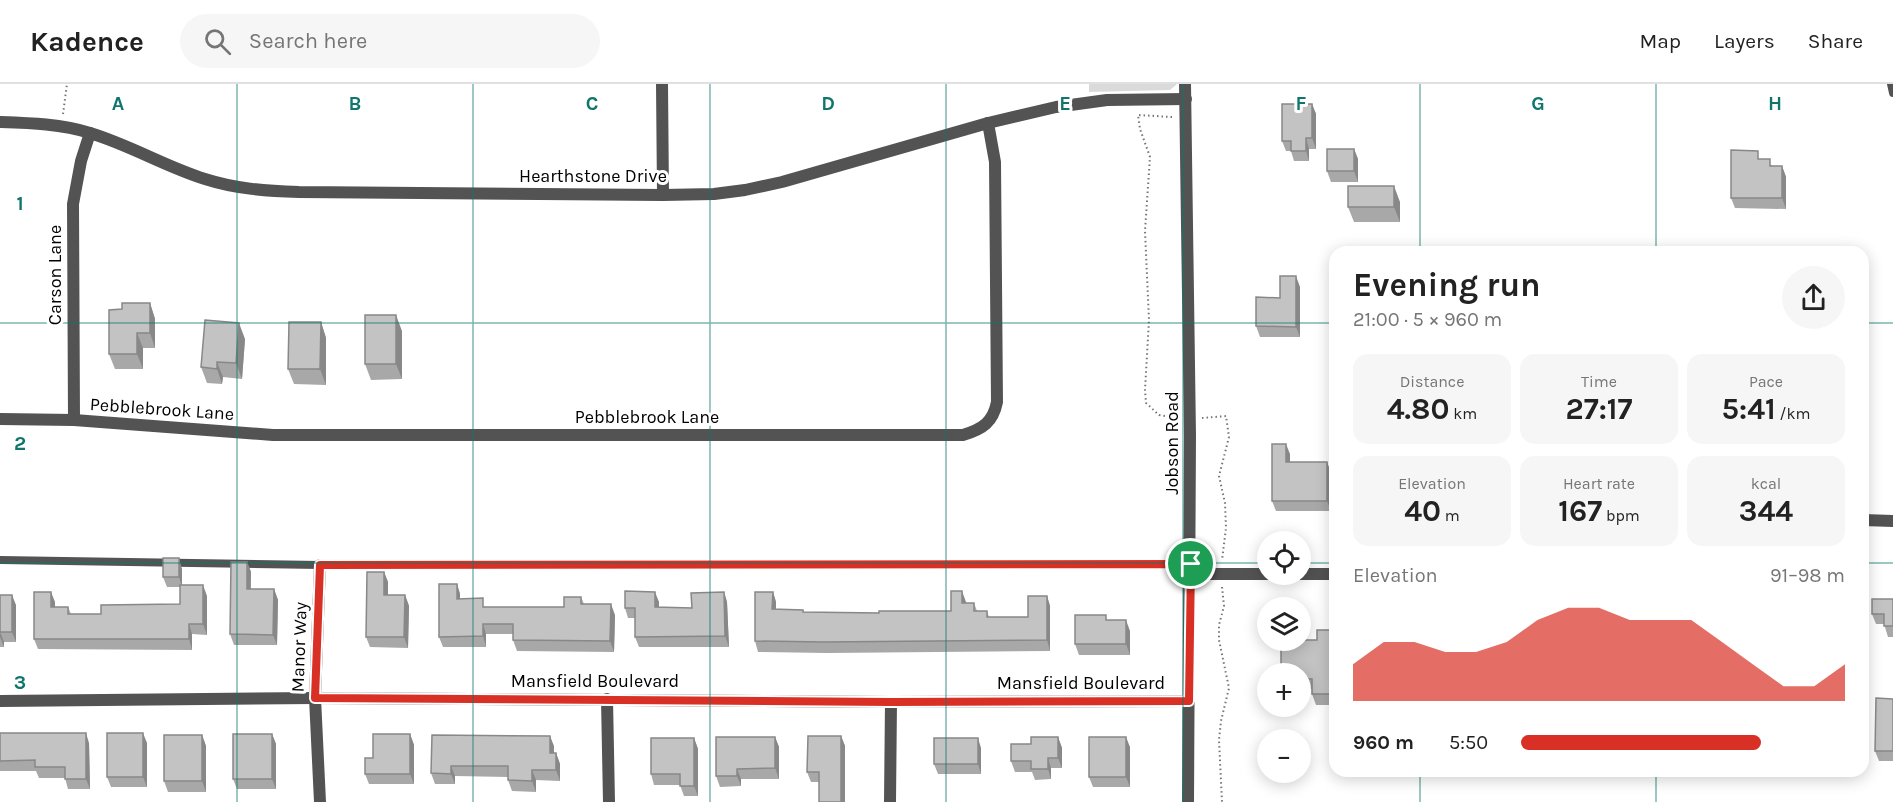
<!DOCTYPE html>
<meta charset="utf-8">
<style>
:root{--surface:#fff;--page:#f6f6f6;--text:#222;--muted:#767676;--line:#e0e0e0;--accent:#d93025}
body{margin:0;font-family:Karla,sans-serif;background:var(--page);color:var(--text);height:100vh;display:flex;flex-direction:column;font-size:22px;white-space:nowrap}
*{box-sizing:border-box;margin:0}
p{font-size:20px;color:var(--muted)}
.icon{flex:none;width:33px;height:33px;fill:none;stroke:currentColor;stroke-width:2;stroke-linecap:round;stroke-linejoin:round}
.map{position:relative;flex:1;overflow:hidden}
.details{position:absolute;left:1329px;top:162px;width:540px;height:531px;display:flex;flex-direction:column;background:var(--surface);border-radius:18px;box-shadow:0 3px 15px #0003}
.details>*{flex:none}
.fabs{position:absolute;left:1257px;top:447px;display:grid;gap:12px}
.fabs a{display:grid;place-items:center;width:54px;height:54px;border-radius:50%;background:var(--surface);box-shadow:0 3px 15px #0003;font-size:30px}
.pin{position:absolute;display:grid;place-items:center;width:51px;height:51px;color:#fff;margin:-26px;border:3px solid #fff;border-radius:50%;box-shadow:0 2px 6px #0007}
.round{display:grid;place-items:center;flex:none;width:63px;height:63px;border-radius:32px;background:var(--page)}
.overview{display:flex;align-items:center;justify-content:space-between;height:102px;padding:0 24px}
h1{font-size:33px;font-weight:700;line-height:45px}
.figures{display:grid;grid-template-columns:repeat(3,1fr);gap:9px;height:102px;padding:6px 24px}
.figures div{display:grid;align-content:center;border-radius:15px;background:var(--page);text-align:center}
.figures b{font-size:30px;font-weight:700}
.figures small{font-size:16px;font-weight:400}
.figures p{font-size:16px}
.chart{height:168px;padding:12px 24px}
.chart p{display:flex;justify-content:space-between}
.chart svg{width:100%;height:108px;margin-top:6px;fill:var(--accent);opacity:.7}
ul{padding:0 24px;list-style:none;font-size:20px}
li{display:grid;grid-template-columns:96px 72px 1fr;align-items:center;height:45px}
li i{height:15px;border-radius:8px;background:var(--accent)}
header{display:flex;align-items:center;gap:36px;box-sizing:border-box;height:84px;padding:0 30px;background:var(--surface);border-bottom:2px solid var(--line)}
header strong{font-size:28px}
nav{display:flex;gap:33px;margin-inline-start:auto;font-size:21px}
.search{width:420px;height:54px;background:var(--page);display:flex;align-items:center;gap:15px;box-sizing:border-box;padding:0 21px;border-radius:33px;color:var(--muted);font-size:22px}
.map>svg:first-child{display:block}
</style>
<header>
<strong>Kadence</strong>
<div class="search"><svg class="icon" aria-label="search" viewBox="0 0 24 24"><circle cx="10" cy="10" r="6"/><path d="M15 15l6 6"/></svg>Search here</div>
<nav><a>Map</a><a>Layers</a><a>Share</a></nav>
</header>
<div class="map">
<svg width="1893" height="718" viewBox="0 0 1893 718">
<rect width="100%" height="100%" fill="#fff"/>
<!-- green -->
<polygon fill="#dadada" points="1089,0 1177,0 1170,6 1089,8"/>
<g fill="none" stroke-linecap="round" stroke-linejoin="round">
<!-- path -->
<g stroke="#757575" stroke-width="2" stroke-dasharray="1.5 3" stroke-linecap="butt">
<polyline points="63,30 67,0"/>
<polyline points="1172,33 1138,31 1140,45 1150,73 1145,147 1149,236 1145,306 1146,319 1159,331 1178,334"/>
<polyline points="1202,334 1226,332 1229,353 1219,392 1225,419 1226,444 1222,476"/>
<polyline points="1222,503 1224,522 1219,541 1219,556 1229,604 1221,637 1219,656 1222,718"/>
</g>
<!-- service -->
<g stroke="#535353" stroke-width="8">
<polyline points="1891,0 1893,9"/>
<polyline points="0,476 320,481 1191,480"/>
</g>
<!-- minor -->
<g stroke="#535353" stroke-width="12">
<polyline points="662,0 663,111"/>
<path d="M0 38C30 39 62 40 90 49 130 61 166 83 205 95 236 105 267 107 299 108L663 111 714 110 745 106 782 98 988 39 1056 23 1107 16 1186 15"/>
<path d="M0 335 74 336 273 351H963C983 345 993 338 997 318L995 78 988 39"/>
<polyline points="74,336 73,120 81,77 90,49"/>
<polyline points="1863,436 1893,437"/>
<polyline points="320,481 315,614 320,718"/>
<polyline points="1190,490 1268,490"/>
<polyline points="1300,490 1335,490"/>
<polyline points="607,615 609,718"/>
<polyline points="0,617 315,614 891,618 1189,617"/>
<polyline points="890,718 891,618"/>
</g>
<!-- tertiary -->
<polyline stroke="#535353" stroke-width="12" points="1185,0 1190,351 1188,718"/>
</g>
<!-- wall -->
<g fill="#a8a8a8">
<polygon points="1312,20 1316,30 1316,65 1309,65 1309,77 1294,77 1291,67 1286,67 1282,57"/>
<polygon points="1354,65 1358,75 1358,98 1331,98 1327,87"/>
<polygon points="1761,75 1773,82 1782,82 1786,93 1786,125 1735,124 1731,114"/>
<polygon points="1400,118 1400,138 1354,138 1348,123"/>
<polygon points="1300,203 1300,253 1260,253 1256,242 1280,214"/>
<polygon points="150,219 155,235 155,264 143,264 143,285 115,285 109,270 122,225"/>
<polygon points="321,238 326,254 326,301 294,300 288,285"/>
<polygon points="402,247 402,295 371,296 365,280"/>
<polygon points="245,255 242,295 223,293 222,300 207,299 201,283"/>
<polygon points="1290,370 1290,378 1327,378 1331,389 1331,427 1276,427 1272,417"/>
<polygon points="247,478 251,488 251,505 274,505 278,516 277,561 234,561 230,550"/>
<polygon points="182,485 182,501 207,512 207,551 192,550 192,566 38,565 34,555 55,518 55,523 68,523 71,530 101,530 180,520 180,503 167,503 163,493"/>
<polygon points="384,488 388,498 388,511 405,511 409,522 408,564 370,563 366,553"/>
<polygon points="457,500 460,510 460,515 486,523 564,523 581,513 584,520 615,531 614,568 517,567 513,556 513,550 486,550 486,563 443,563 439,553"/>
<polygon points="724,508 727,518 729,563 639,563 635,553 635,534 628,534 625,524 659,518 659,523 692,524"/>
<polygon points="773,508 776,518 776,525 803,526 804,528 879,529 951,527 966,518 966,519 974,519 977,527 987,527 989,533 1028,533 1047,512 1050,522 1050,567 827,569 758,568 755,557"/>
<polygon points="0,511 16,521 16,558 4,558 4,563 0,563"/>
<polygon points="1893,515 1893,553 1888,553 1884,540 1876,540 1872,530"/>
<polygon points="1108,536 1130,547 1130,571 1079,571 1075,560"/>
<polygon points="1335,552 1335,621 1316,621 1312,610 1312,605 1300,605 1300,590 1317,556"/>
<polygon points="1893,615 1893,677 1879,677 1875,667"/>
<polygon points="0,649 89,659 90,705 68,705 65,694 39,694 36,687 0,687"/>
<polygon points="272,650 276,660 276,705 237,705 233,695"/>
<polygon points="410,650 414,661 414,700 369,700 365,690 373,674"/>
<polygon points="202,651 206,662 206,708 168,708 164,697"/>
<polygon points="432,651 554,662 554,669 556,669 560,680 560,697 536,696 536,708 512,707 508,696 508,693 455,692 455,700 435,700 431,689"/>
<polygon points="841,652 845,662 845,718 819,718 819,698 811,698 807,688"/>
<polygon points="775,653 779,663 779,695 741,695 741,702 720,703 716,692"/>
<polygon points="1058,653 1062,664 1062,684 1051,684 1051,695 1035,696 1032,688 1015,688 1011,677 1031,660"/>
<polygon points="694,654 698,665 698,712 684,712 680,701 654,701 651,690"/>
<polygon points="147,659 147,703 111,703 107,693"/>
<polygon points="1130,663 1130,703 1093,703 1089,693"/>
<polygon points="981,664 981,690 938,690 934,680"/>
</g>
<!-- shaded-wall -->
<g fill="#888">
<polygon points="1312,20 1316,30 1316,65 1312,54"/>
<polygon points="1306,54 1309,65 1309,77 1306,67"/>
<polygon points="1354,65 1358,75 1358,98 1354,87"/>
<polygon points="1782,82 1786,93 1786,125 1782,114"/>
<polygon points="1394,102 1400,118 1400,138 1394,123"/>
<polygon points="1296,192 1300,203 1300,253 1296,243"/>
<polygon points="150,219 155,235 155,264 150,249"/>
<polygon points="396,231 402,247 402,295 396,280"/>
<polygon points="321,238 326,254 326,301 320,285"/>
<polygon points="239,239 245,255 242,295 236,279"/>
<polygon points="137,249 143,264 143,285 137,270"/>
<polygon points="217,278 223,293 222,300 217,285"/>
<polygon points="1863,316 1864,318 1864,337 1863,335"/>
<polygon points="1286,360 1290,370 1290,389 1286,378"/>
<polygon points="1327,378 1331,389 1331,427 1327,417"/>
<polygon points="179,474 182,485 182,503 179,493"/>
<polygon points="247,478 251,488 250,516 247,505"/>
<polygon points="384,488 388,498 388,522 384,511"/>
<polygon points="457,500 460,510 460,525 457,515"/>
<polygon points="203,501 207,512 207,551 203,540"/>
<polygon points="274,505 278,516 277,561 273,551"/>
<polygon points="962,507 966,518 966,530 962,519"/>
<polygon points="51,508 55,518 55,534 51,523"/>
<polygon points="655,508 659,518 659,534 655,523"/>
<polygon points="724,508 727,518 729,563 725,552"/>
<polygon points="773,508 776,518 776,536 772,525"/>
<polygon points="12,511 16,521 16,558 12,548"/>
<polygon points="405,511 409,522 408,564 404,553"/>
<polygon points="1047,512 1050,522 1050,567 1047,556"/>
<polygon points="611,520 615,531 614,568 610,557"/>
<polygon points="1126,536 1130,547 1130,571 1126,560"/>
<polygon points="189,540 192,550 192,566 189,555"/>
<polygon points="483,540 486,550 486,563 483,552"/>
<polygon points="1333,546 1335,552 1335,616 1333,610"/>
<polygon points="0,548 4,558 4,563 0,553"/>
<polygon points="86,649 89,659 90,705 86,695"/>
<polygon points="143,649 147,659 147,703 143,693"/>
<polygon points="272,650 276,660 276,705 272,695"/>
<polygon points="410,650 414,661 414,700 410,690"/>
<polygon points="202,651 206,662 206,708 202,697"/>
<polygon points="550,652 554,662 553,680 550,669"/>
<polygon points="841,652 845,662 845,718 841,718"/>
<polygon points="775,653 779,663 779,695 775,684"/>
<polygon points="1058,653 1062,664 1062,684 1058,674"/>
<polygon points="1126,653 1130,663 1130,703 1126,693"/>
<polygon points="694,654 698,665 698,712 694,702"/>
<polygon points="978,654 981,664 981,690 978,680"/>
<polygon points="556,669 560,680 560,697 556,686"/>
<polygon points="1048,674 1051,684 1051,695 1048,685"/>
<polygon points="451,682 455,692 455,700 451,690"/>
<polygon points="737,685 741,695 741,702 737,692"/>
<polygon points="532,686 536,696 536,708 532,697"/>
</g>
<!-- building -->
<g fill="#c3c3c3" stroke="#888" stroke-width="1.5">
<polygon points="1282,20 1312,20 1312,54 1306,54 1306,67 1291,67 1291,57 1282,57"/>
<rect x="1327" y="65" width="27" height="22"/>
<polygon points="1731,66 1758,67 1758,75 1770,75 1770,82 1782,82 1782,114 1731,114"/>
<rect x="1348" y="102" width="46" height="21"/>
<polygon points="1280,192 1296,192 1296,243 1256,242 1256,213 1280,214"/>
<polygon points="122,219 150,219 150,249 137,249 137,270 109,270 109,226 122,225"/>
<rect x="365" y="231" width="31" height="49"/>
<polygon points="205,236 239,239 236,279 217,278 217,285 201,283"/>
<polygon points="289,238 321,238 320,285 288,285"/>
<polygon points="1272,360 1286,360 1286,378 1327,378 1327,417 1272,417"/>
<rect x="163" y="474" width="16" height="19"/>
<polygon points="231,478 247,478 247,505 274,505 273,551 230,550"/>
<polygon points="367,488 384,488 384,511 405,511 404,553 366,553"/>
<polygon points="439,500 457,500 457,515 483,514 483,523 564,523 564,513 581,513 581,520 611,520 610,557 513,556 513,540 483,540 483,552 439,553"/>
<polygon points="180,501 203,501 203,540 189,540 189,555 34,555 34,508 51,508 51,523 68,523 68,530 101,530 101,521 180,520"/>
<polygon points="625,507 655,508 655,523 692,524 691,509 724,508 725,552 635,553 635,524 625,524"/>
<polygon points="951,507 962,507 962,519 974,519 974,527 987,527 987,533 1028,533 1028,512 1047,512 1047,556 823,558 755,557 755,508 773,508 772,525 803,526 803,528 879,529 879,527 951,527"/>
<rect x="0" y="511" width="12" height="37"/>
<polygon points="1872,515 1893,515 1893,542 1884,542 1884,530 1872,530"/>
<polygon points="1075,531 1106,531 1106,536 1126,536 1126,560 1075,560"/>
<polygon points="1317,546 1333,546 1333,610 1312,610 1312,595 1300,595 1300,590 1281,590 1281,556 1317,556"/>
<polygon points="1876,614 1893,615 1893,667 1875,667"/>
<polygon points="0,649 86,649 86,695 65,695 65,683 35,683 35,676 0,677"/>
<rect x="107" y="649" width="36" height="44"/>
<rect x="233" y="650" width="39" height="45"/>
<polygon points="373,650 410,650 410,690 365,690 365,674 373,674"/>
<rect x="164" y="651" width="38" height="46"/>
<polygon points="432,651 550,652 550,669 556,669 556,686 532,686 532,697 508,696 508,682 451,682 451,690 431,689"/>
<polygon points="808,652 841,652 841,718 819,718 819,688 807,688"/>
<polygon points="716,653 775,653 775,684 737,685 737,692 716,692"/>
<polygon points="1031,653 1058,653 1058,674 1048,674 1048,685 1031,685 1031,677 1011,677 1011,660 1031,660"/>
<rect x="1089" y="653" width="37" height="40"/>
<polygon points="651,654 694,654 694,702 680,702 680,690 651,690"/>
<rect x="934" y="654" width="44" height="26"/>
</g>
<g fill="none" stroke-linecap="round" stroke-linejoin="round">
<defs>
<polygon id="route" points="1191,480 1189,617 891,618 315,614 320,481"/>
</defs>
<!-- route casing -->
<use href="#route" stroke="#fff" stroke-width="12"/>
<!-- route -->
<use href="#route" stroke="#d93025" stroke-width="8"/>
</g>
<!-- grid -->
<path fill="none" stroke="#0f766e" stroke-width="1.5" stroke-opacity="0.55" d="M237 0V718M473 0V718M710 0V718M946 0V718M1183 0V718M1420 0V168M1656 0V168M0 239H1335M1863 239H1893M0 479H1268M1300 479H1335M1863 479H1893M1420 687V718M1656 687V718"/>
<g text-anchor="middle" stroke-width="6" stroke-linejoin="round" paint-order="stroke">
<!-- street labels -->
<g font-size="18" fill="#000" stroke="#fff">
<text x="593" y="98">Hearthstone Drive</text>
<text transform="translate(55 191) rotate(-90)" y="6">Carson Lane</text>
<text transform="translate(162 325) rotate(4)" y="6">Pebblebrook Lane</text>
<text x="647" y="339">Pebblebrook Lane</text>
<text transform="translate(1172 359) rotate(-90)" y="6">Jobson Road</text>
<text transform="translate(299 563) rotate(-88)" y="6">Manor Way</text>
<text x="595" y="603">Mansfield Boulevard</text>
<text x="1081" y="605">Mansfield Boulevard</text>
</g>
</g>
<g font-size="20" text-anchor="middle" font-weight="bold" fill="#0f766e" stroke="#fff" stroke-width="6" stroke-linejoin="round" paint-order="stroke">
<text x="118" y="26">A</text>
<text x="355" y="26">B</text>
<text x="592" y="26">C</text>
<text x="828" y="26">D</text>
<text x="1065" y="26">E</text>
<text x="1301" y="26">F</text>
<text x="1538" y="26">G</text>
<text x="1775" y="26">H</text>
<text x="20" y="126">1</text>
<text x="20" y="366">2</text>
<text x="20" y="605">3</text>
</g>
</svg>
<div class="fabs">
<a><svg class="icon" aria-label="locate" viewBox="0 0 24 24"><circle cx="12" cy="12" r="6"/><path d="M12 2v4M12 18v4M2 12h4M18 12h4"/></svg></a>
<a><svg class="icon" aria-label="layers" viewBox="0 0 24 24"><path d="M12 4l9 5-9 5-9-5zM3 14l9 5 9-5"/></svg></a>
<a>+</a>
<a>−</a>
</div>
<div class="pin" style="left:1191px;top:480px;background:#1e9e55"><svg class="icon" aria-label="arrive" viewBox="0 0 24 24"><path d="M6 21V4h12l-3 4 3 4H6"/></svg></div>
<section class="details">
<div class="overview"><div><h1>Evening run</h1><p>21:00 · 5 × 960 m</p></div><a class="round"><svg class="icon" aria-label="share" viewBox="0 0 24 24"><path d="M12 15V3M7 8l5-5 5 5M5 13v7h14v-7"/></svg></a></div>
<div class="figures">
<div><p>Distance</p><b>4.80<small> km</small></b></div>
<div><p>Time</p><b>27:17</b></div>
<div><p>Pace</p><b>5:41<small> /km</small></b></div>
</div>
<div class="figures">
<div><p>Elevation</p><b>40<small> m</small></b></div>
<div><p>Heart rate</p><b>167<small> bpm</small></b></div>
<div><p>kcal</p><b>344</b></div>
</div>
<div class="chart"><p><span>Elevation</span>91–98 m</p>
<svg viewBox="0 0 160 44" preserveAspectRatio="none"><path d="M0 44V29L10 20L20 20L30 24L40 24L50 20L60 11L70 6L80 6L90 11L100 11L110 11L120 20L130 29L140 38L150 38L160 29V44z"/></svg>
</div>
<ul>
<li><b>960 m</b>5:50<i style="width:74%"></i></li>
</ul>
</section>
</div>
